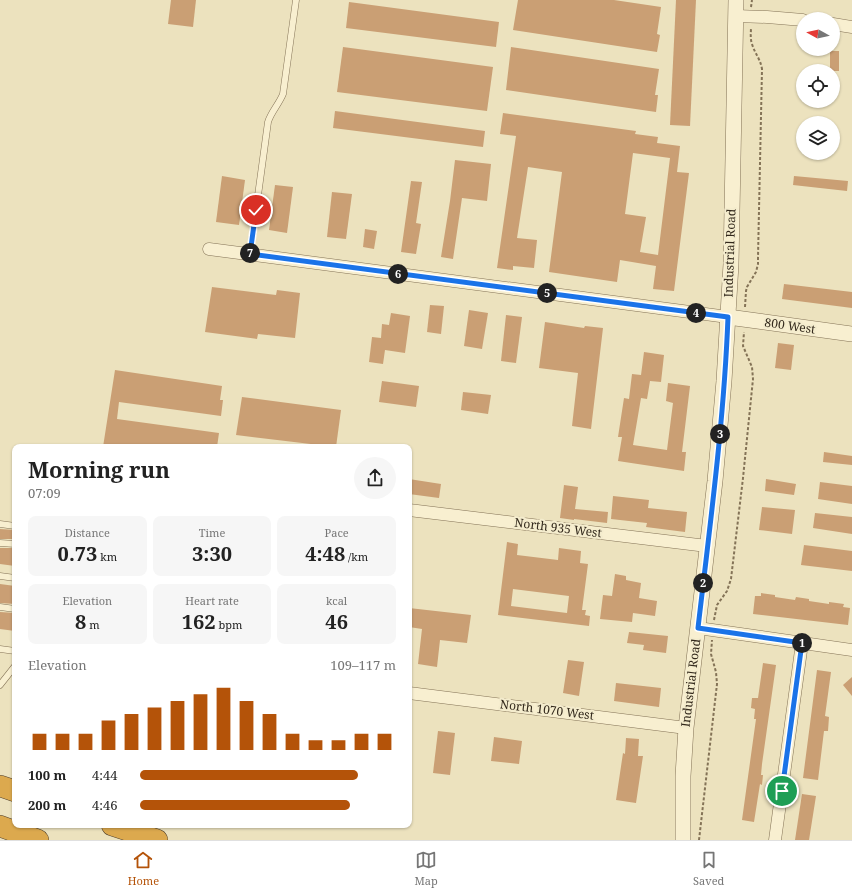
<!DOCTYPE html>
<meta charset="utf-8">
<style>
:root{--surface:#fff;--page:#f6f6f6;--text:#222;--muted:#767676;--line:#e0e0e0;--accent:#b45309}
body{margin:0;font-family:"Noto Serif",serif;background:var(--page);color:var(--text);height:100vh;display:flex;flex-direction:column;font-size:15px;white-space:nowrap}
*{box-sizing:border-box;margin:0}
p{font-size:13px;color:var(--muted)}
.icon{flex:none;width:22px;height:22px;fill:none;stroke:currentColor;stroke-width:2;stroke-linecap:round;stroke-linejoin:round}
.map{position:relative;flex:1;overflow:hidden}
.side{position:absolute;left:12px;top:444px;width:400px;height:384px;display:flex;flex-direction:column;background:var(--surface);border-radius:8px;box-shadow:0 1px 3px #0004}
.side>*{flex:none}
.needle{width:26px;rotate:278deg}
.buttons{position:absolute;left:796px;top:12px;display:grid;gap:8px}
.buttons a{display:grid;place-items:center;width:44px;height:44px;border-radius:50%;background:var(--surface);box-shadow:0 1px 3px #0004;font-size:20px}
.pin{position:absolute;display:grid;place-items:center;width:34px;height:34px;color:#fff;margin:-17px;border:2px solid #fff;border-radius:50%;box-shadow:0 1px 4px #0007}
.km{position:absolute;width:20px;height:20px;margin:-10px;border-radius:50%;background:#222;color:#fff;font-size:11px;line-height:20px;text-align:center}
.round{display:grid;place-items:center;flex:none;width:42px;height:42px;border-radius:21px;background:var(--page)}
.headline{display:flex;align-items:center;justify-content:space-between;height:68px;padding:0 16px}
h1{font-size:22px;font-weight:700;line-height:30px}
.metrics{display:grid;grid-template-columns:repeat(3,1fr);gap:6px;height:68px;padding:4px 16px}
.metrics div{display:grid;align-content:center;border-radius:8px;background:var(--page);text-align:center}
.metrics b{font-size:20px;font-weight:700}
.metrics small{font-size:11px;font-weight:400}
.metrics p{font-size:11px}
.chart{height:112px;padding:8px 16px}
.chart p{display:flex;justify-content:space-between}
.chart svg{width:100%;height:72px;margin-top:4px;stroke:var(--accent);stroke-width:6}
ul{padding:0 16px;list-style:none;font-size:13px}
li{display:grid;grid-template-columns:64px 48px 1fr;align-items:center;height:30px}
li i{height:10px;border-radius:5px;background:var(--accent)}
.tabs{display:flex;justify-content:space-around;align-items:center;height:56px;border-top:1px solid var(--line);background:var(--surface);font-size:11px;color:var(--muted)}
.tabs a{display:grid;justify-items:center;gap:2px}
.tabs .on{color:var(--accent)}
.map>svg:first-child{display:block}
</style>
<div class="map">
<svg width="852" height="840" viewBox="0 0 852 840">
<rect width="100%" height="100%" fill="#ece2be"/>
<!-- building -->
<g fill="#ca9f74" fill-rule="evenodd">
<polygon points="171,0 196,0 193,27 168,24"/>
<polygon points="518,0 614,0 661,7 657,34 660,35 657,52 513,30"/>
<polygon points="676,0 696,0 690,126 670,125"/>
<polygon points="349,2 499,22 496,47 346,28"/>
<polygon points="343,47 493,67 487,111 337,92"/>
<polygon points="511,47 659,69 655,95 658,95 656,112 506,90"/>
<rect x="830" y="51" width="9" height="20"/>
<polygon points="335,111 485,131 483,147 333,128"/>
<path d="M503 113 636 131 635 134 658 137 657 143 680 146 677 172 689 173 674 291 653 289 656 266 620 260 617 282 549 272 562 172 528 167 517 238 537 240 534 268 513 266V270L497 268 516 136 500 134ZM633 153 670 158 658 255 640 252 646 217 625 214Z"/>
<polygon points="455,160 491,164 487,201 462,198 453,259 441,257 450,201"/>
<polygon points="222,176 245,180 239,225 216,222"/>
<polygon points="794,176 848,181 847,191 793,185"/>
<polygon points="411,181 422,182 416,223 421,224 416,254 401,252"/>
<polygon points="275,185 293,187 287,233 269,230"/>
<polygon points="332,192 352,194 346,239 327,237"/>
<polygon points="365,229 377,231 374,249 363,247"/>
<polygon points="784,284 852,292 852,308 782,299"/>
<polygon points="212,287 276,295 277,290 300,293 295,338 258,334 257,339 205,332"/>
<polygon points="430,305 444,306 441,334 427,332"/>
<polygon points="469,310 488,313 482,349 464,346"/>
<polygon points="391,313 410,316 405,353 385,350 383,364 369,362 372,337 381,338 382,324 389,325"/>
<polygon points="506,315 522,317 516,363 501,361"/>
<polygon points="545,322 584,328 585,326 603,328 591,429 572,426 578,373 539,368"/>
<polygon points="778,343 794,345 791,370 775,368"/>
<polygon points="644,352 664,355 661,382 650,381 647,399 641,398 633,445 667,450 673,403 666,401 668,383 690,386 682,452 686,452 684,471 618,461 622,437 618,437 624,398 629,399 632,374 641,375"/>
<polygon points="115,370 222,386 220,400 223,400 221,416 119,402 117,419 219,433 217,447 133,447 113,444 113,447 103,447"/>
<polygon points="382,381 419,386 416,407 379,402"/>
<polygon points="463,392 491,395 488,414 461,410"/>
<polygon points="242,397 341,410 336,447 236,435"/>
<polygon points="824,452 852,456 852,465 823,462"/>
<polygon points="409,479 441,484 439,498 409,494"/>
<polygon points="766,479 796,484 794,495 765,491"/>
<polygon points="820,482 852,486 852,504 818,499"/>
<polygon points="564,485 578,487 575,509 608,512 607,523 574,519 574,520 560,518"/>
<polygon points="613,496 649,500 648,508 687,512 685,532 646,527 647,523 611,519"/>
<polygon points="762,507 795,510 792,534 759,530"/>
<polygon points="815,513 852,517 852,534 813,528"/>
<polygon points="0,529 15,530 15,539 0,539"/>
<path d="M507 542 518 544 517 555 558 560 559 548 581 551 580 563 588 564 582 610H586L585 615 590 616 589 626 498 615ZM513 589 569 596 567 613 511 606Z"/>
<polygon points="804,545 852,551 852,571 801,565"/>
<polygon points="0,548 15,548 15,566 0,564"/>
<polygon points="615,574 626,576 626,580 641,583 639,598 657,601 655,616 633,613 632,622 600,619 603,595 612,596"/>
<polygon points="0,584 15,586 15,604 0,603"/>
<polygon points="761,593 775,595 775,597 795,600 796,597 809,599 809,601 829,604 829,602 844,604 843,607 850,608 848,625 753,614 755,596 761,596"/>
<polygon points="409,608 471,615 467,643 440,640 437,667 418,664 422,629 409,627"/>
<polygon points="0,612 15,613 15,631 0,629"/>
<polygon points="629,632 668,636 666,653 643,650 644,645 627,643"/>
<polygon points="568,660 584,662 579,696 563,693"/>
<polygon points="763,663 776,665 762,764 761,775 763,775 762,785 760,784 754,822 742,820 756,719 754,719 755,709 751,708 752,698 758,698"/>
<polygon points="817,670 831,672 825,716 829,717 828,731 824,731 818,780 803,778"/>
<polygon points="852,677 852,696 843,685"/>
<polygon points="616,683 661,688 659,707 614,701"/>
<polygon points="438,731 455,733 450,775 433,773"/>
<polygon points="494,737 522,741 519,764 491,761"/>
<polygon points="626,738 639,739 638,756 643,756 636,803 616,800 623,753 625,754"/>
<polygon points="802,794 816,796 809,840 795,840"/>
</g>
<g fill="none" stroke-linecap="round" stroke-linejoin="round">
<defs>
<g id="service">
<path d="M250 254 268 122C271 112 279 104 283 94L296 0"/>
<polyline points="0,524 15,526"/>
<polyline points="0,543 15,544"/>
<polyline points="0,576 15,578"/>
<polyline points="0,607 15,609"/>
<polyline points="0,649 15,651"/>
<polyline points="0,685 15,666"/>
</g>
<g id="minor">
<polyline points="736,16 767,17 803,20"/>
<polyline points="833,24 852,27"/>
<polyline points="209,249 728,317"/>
<polyline points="409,510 707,546"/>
<polyline points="698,628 852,650"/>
<polyline points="409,693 686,728"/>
<polyline points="775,840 802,643"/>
</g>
<g id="tertiary">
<polyline points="728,317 852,334"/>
<polyline points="683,840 683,776 686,728 715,481 724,381 731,264 736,0"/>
</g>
<g id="motorway">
<polyline points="0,786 15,791"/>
<polyline points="112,825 157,840"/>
<polyline points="0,826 38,840"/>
</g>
</defs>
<!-- service casing -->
<use href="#service" stroke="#847357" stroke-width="7"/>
<!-- minor casing -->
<use href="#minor" stroke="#847357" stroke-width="13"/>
<!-- tertiary casing -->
<use href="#tertiary" stroke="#847357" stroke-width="16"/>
<!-- motorway casing -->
<use href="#motorway" stroke="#51402c" stroke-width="22"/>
<!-- path -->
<g stroke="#847357" stroke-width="2" stroke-dasharray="3 2" stroke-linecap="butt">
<polyline points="751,7 752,0"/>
<path d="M745 307 746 291 747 287 756 272 758 264V257L762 69C760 58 755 54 752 44 750 38 751 33 751 27"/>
<polyline points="714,620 717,605 727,591 731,579 743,478 753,379 752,367 743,346 744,332"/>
<polyline points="699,840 717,684 716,672 711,654 712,640"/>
</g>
<!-- service -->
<use href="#service" stroke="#f8efd0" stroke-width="6"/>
<!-- minor -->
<use href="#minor" stroke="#f8efd0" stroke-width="12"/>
<!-- tertiary -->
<use href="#tertiary" stroke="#f8efd0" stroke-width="15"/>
<!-- motorway -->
<use href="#motorway" stroke="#dca94e" stroke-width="21"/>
</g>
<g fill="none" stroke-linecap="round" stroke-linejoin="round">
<defs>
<path id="route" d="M256 210 250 254 728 317C724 421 710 525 698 628L802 643 782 791"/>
</defs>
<!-- route casing -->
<use href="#route" stroke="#fff" stroke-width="8"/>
<!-- route -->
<use href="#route" stroke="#1a73e8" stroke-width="5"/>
</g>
<g text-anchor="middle" stroke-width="4" stroke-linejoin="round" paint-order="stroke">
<!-- street labels -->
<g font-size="12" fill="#33291c" stroke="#f4eccd">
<text transform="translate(730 253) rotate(-88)" y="4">Industrial Road</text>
<text transform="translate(790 326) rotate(8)" y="4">800 West</text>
<text transform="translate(558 528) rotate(7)" y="4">North 935 West</text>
<text transform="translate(691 683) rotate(-83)" y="4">Industrial Road</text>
<text transform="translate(547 710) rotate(7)" y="4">North 1070 West</text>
</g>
</g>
</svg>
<div class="buttons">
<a><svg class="needle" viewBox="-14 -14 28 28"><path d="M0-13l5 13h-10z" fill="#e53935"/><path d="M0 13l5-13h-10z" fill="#767676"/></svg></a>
<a><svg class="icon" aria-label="locate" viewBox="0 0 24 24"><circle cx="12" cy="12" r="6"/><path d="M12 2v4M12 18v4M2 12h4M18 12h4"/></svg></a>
<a><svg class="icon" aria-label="layers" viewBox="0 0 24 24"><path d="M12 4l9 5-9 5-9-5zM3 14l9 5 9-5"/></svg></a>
</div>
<div class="pin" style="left:782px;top:791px;background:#1e9e55"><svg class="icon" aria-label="arrive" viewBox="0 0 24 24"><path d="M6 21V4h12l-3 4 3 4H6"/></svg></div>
<div class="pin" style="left:256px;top:210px;background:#d93025"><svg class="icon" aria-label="check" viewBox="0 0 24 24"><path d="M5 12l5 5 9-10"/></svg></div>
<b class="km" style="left:802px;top:643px">1</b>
<b class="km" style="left:703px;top:583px">2</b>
<b class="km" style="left:720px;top:434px">3</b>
<b class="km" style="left:696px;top:313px">4</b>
<b class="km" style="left:547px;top:293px">5</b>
<b class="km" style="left:398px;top:274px">6</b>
<b class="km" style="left:250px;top:253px">7</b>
<section class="side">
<div class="headline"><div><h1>Morning run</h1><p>07:09</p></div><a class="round"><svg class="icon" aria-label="share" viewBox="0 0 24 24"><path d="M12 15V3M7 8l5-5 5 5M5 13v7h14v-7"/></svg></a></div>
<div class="metrics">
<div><p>Distance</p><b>0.73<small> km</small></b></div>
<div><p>Time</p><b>3:30</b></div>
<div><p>Pace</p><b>4:48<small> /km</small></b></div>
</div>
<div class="metrics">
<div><p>Elevation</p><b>8<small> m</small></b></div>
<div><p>Heart rate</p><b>162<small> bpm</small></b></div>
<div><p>kcal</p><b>46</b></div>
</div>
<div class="chart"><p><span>Elevation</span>109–117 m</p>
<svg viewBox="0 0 160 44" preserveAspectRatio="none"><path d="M5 44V34M15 44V34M25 44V34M35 44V26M45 44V22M55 44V18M65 44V14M75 44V10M85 44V6M95 44V14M105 44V22M115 44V34M125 44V38M135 44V38M145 44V34M155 44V34"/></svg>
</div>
<ul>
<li><b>100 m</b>4:44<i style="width:85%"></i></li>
<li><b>200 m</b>4:46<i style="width:82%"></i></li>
</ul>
</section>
</div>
<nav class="tabs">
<a class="on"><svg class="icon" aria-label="home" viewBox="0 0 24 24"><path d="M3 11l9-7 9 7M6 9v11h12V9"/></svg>Home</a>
<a><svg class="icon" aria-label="map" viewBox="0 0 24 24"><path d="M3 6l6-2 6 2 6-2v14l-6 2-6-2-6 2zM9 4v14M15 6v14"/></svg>Map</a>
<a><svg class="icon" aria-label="saved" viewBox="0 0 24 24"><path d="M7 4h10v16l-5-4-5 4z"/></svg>Saved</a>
</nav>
